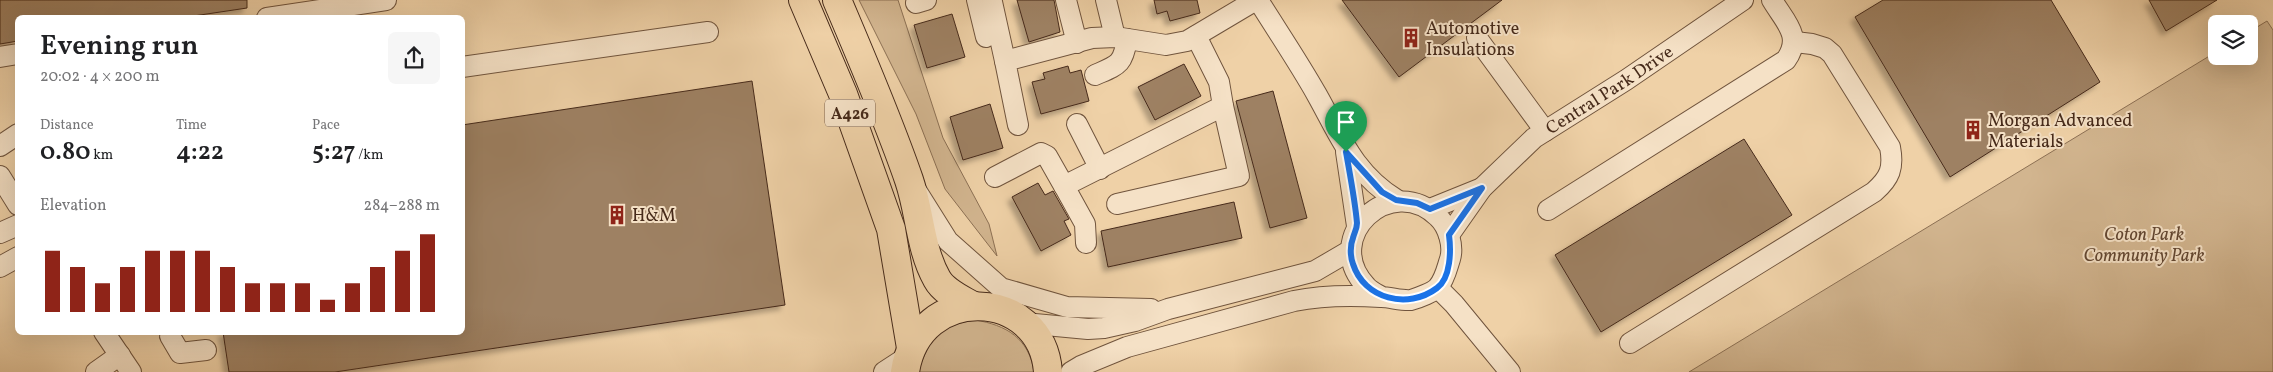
<!DOCTYPE html>
<meta charset="utf-8">
<style>
:root{--surface:#fff;--page:#f6f6f6;--text:#202124;--muted:#757577;--accent:#8f2418}
body{margin:0;font-family:Vollkorn,serif;background:var(--page);color:var(--text);height:100vh;display:flex;flex-direction:column;font-size:19px;white-space:nowrap}
*{box-sizing:border-box;margin:0}
p{font-size:16px;color:var(--muted)}
.icon{flex:none;width:28px;height:28px;fill:none;stroke:currentColor;stroke-width:2;stroke-linecap:round;stroke-linejoin:round}
.map{position:relative;flex:1;overflow:hidden}
.panel{position:absolute;left:15px;top:15px;width:450px;height:320px;display:flex;flex-direction:column;background:var(--surface);border-radius:8px;box-shadow:0 5px 20px #0002}
.panel>*{flex:none}
.tools{position:absolute;left:2208px;top:15px;display:grid;gap:10px}
.tools a{display:grid;place-items:center;width:50px;height:50px;border-radius:8px;background:var(--surface);box-shadow:0 5px 20px #0002;font-size:25px}
.pin{position:absolute;display:grid;place-items:center;width:42px;height:42px;color:#fff;margin:-51px -21px;border-radius:50% 50% 50% 0;rotate:-45deg;box-shadow:0 0 5px #0007}
.pin .icon{rotate:45deg}
.round{display:grid;place-items:center;flex:none;width:52px;height:52px;border-radius:8px;background:var(--page)}
.overview{display:flex;align-items:center;justify-content:space-between;height:85px;padding:0 25px}
h1{font-size:28px;font-weight:600;line-height:38px}
.metrics{display:grid;grid-template-columns:repeat(3,1fr);gap:8px;height:85px;padding:5px 25px}
.metrics div{display:grid;align-content:center}
.metrics b{font-size:25px;font-weight:600}
.metrics small{font-size:14px;font-weight:400}
.metrics p{font-size:14px}
.chart{height:140px;padding:10px 25px}
.chart p{display:flex;justify-content:space-between}
.chart svg{width:100%;height:90px;margin-top:5px;stroke:var(--accent);stroke-width:6}
.map>svg:first-child{display:block}
</style>
<div class="map">
<svg width="2273" height="372" viewBox="0 0 2273 372">
<defs>
<filter id="shadow"><feDropShadow dx="-4.5" dy="4.5" stdDeviation="2.5" flood-color="#0004"/></filter>
</defs>
<rect width="100%" height="100%" fill="#efd1a7"/>
<filter id="stains"><feTurbulence type="fractalNoise" baseFrequency=".004" numOctaves="4"/><feColorMatrix values="0 0 0 0 .2 0 0 0 0 .09 0 0 0 0 .02 0 0 0 .5 -.17"/></filter>
<radialGradient id="worn" r=".72"><stop offset=".6" stop-color="#630" stop-opacity="0"/><stop offset="1" stop-color="#630" stop-opacity=".3"/></radialGradient>
<!-- green -->
<g fill="#d2b58f" stroke="#8c7054">
<polygon points="859,0 898,0 943,138 989,224 997,256 945,189 916,114"/>
<polygon points="2267,21 2273,30 2273,372 1689,372 2216,52 2216,56 2249,56 2249,32"/>
<path d="M975 320C1006 325 1029 338 1034 372H918C930 338 938 326 975 320Z"/>
</g>
<!-- building -->
<g fill="#9e8163" stroke="#462a1a" filter="url(#shadow)">
<polygon points="0,0 247,0 247,8 180,18 18,18 18,41 0,44"/>
<polygon points="1017,0 1054,0 1060,32 1029,42"/>
<polygon points="1154,0 1197,0 1200,13 1170,21 1167,11 1157,14"/>
<polygon points="1342,0 1502,0 1399,77"/>
<polygon points="1883,0 2051,0 2100,82 1950,177 1855,17"/>
<polygon points="2149,0 2217,0 2166,31"/>
<polygon points="952,14 965,57 927,68 914,25"/>
<polygon points="1184,64 1201,96 1155,120 1138,87"/>
<polygon points="1068,66 1070,73 1081,70 1089,101 1041,114 1032,82 1045,79 1043,73"/>
<polygon points="752,81 785,305 335,372 229,372 223,332 462,332 462,125"/>
<polygon points="1273,91 1307,218 1270,228 1236,101"/>
<polygon points="990,104 1003,148 963,160 950,117"/>
<polygon points="1744,139 1792,215 1601,332 1555,255"/>
<polygon points="1038,183 1045,195 1053,191 1069,219 1064,221 1071,235 1041,251 1012,197"/>
<polygon points="1234,202 1242,238 1108,267 1101,231"/>
</g>
<g fill="none" stroke-linecap="round" stroke-linejoin="round">
<defs>
<g id="minor">
<polyline points="977,0 986,37"/>
<polyline points="1066,0 1077,43"/>
<polyline points="1106,0 1115,37"/>
<path d="M1258 0C1278 32 1299 63 1317 95 1340 136 1354 174 1397 200"/>
<polyline points="992,2 1005,61"/>
<polyline points="916,3 926,0"/>
<polyline points="267,18 386,0"/>
<polyline points="1477,38 1545,131"/>
<polyline points="0,57 18,54"/>
<polyline points="462,67 708,32"/>
<path d="M1095 75C1118 65 1123 65 1127 39"/>
<polyline points="1077,124 1100,169"/>
<polyline points="1018,125 1005,61 1092,38 1115,37 1166,45 1187,41 1256,0"/>
<polyline points="0,146 18,134"/>
<polyline points="1346,152 1357,226"/>
<polyline points="0,176 18,205"/>
<polyline points="995,177 1041,153 1047,156 1064,186 1223,106 1219,82 1196,36"/>
<polyline points="1064,186 1085,224 1086,243"/>
<polyline points="916,190 948,241 1001,288 1067,307 1151,309"/>
<polyline points="1117,204 1239,176 1223,106"/>
<polyline points="1430,209 1482,188"/>
<path d="M1548 210 1786 60C1803 36 1785 22 1772 0"/>
<polyline points="0,233 18,225"/>
<path id="s1" d="M1449 235 1482 188 1534 138 1626 80 1743 0"/>
<polyline points="0,267 18,257"/>
<polyline points="1438,288 1454,304 1510,372"/>
<polyline points="1024,323 1088,329 1104,328 1135,321 1168,309 1315,271 1351,250"/>
<polyline points="104,332 131,372"/>
<polyline points="170,336 180,353 206,350"/>
<path d="M1630 343 1874 192C1890 178 1894 168 1890 147L1832 54 1825 48 1812 44 1795 42"/>
<polyline points="96,372 120,355"/>
<polyline points="884,372 907,357"/>
<path d="M1071 372 1081 366 1127 347 1294 301C1323 295 1351 295 1381 297 1390 297 1402 301 1411 300 1418 298 1434 292 1438 287 1445 279 1447 268 1450 259 1454 246 1448 226 1438 217 1391 171 1320 237 1366 286 1370 291 1377 294 1382 297"/>
</g>
<g id="highway">
<polyline points="803,0 843,94 891,229 911,348"/>
<path d="M837 0C862 59 888 119 909 180 920 212 920 249 937 279 944 292 961 299 973 306"/>
<path d="M905 372C918 282 1042 287 1048 372"/>
</g>
</defs>
<!-- minor casing -->
<use href="#minor" stroke="#70543d" stroke-width="22"/>
<!-- highway casing -->
<use href="#highway" stroke="#462a1a" stroke-width="30"/>
<!-- minor -->
<use href="#minor" stroke="#f5e1c6" stroke-width="20"/>
<!-- highway -->
<use href="#highway" stroke="#efd1a7" stroke-width="28"/>
</g>
<g fill="none" stroke-linecap="round" stroke-linejoin="round">
<defs>
<path id="route" d="M1346 152 1382 192 1396 200 1417 203 1430 209 1482 188 1449 235C1451 250 1451 278 1437 288 1408 310 1364 299 1353 264 1350 256 1350 245 1353 238 1354 233 1357 229 1357 223 1355 200 1350 175 1346 152Z"/>
</defs>
<!-- route casing -->
<use href="#route" stroke="#fff" stroke-width="10"/>
<!-- route -->
<use href="#route" stroke="#1a73e8" stroke-width="6"/>
</g>
<!-- icons -->
<defs>
<symbol id="building-bare" viewBox="-9 -9 18 18"><path d="M-4-6H4V6H1V3H-1V6H-4ZM-2.5-4.3h1.7v1.8h-1.7ZM.8-4.3h1.7v1.8H.8ZM-2.5-1h1.7V.8h-1.7ZM.8-1h1.7V.8H.8Z" fill="#8f2418" stroke="#f5e1c6" stroke-width="2.5" paint-order="stroke"/></symbol>
</defs>
<g fill-rule="evenodd">
<use href="#building-bare" x="1397" y="24" width="28" height="28"/>
<use href="#building-bare" x="1959" y="116" width="28" height="28"/>
<use href="#building-bare" x="603" y="201" width="28" height="28"/>
</g>
<g text-anchor="middle" stroke-width="4" stroke-linejoin="round" paint-order="stroke">
<!-- shield labels -->
<rect fill="#f5e1c6" stroke="#7a614e" stroke-width="1" x="825" y="99.5" width="50" height="27" rx="4"/>
<g font-size="16" font-weight="bold" fill="#462a1a">
<text x="850" y="119">A426</text>
</g>
<!-- poi labels -->
<g font-size="18" fill="#462a1a" stroke="#f5e1c6" text-anchor="start">
<text x="1426" y="34">Automotive<tspan x="1426" dy="21">Insulations</tspan></text>
<text x="1988" y="126">Morgan Advanced<tspan x="1988" dy="21">Materials</tspan></text>
<text x="632" y="221">H&amp;M</text>
</g>
<!-- street labels -->
<g font-size="18" fill="#462a1a" stroke="#f5e1c6">
<text dy="6" stroke="none"><textPath href="#s1" startOffset="219">Central Park Drive</textPath></text>
</g>
<!-- park labels -->
<g font-size="18" font-style="italic" fill="#624631" stroke="#f5e1c6">
<text x="2144" y="240">Coton Park<tspan x="2144" dy="21">Community Park</tspan></text>
</g>
</g>
<rect width="100%" height="100%" filter="url(#stains)"/>
<rect width="100%" height="100%" fill="url(#worn)"/>
</svg>
<div class="tools">
<a><svg class="icon" aria-label="layers" viewBox="0 0 24 24"><path d="M12 4l9 5-9 5-9-5zM3 14l9 5 9-5"/></svg></a>
</div>
<div class="pin" style="left:1346px;top:152px;background:#1e9e55"><svg class="icon" aria-label="arrive" viewBox="0 0 24 24"><path d="M6 21V4h12l-3 4 3 4H6"/></svg></div>
<section class="panel">
<div class="overview"><div><h1>Evening run</h1><p>20:02 · 4 × 200 m</p></div><a class="round"><svg class="icon" aria-label="share" viewBox="0 0 24 24"><path d="M12 15V3M7 8l5-5 5 5M5 13v7h14v-7"/></svg></a></div>
<div class="metrics">
<div><p>Distance</p><b>0.80<small> km</small></b></div>
<div><p>Time</p><b>4:22</b></div>
<div><p>Pace</p><b>5:27<small> /km</small></b></div>
</div>
<div class="chart"><p><span>Elevation</span>284–288 m</p>
<svg viewBox="0 0 160 44" preserveAspectRatio="none"><path d="M5 44V14M15 44V22M25 44V30M35 44V22M45 44V14M55 44V14M65 44V14M75 44V22M85 44V30M95 44V30M105 44V30M115 44V38M125 44V30M135 44V22M145 44V14M155 44V6"/></svg>
</div>
</section>
</div>
